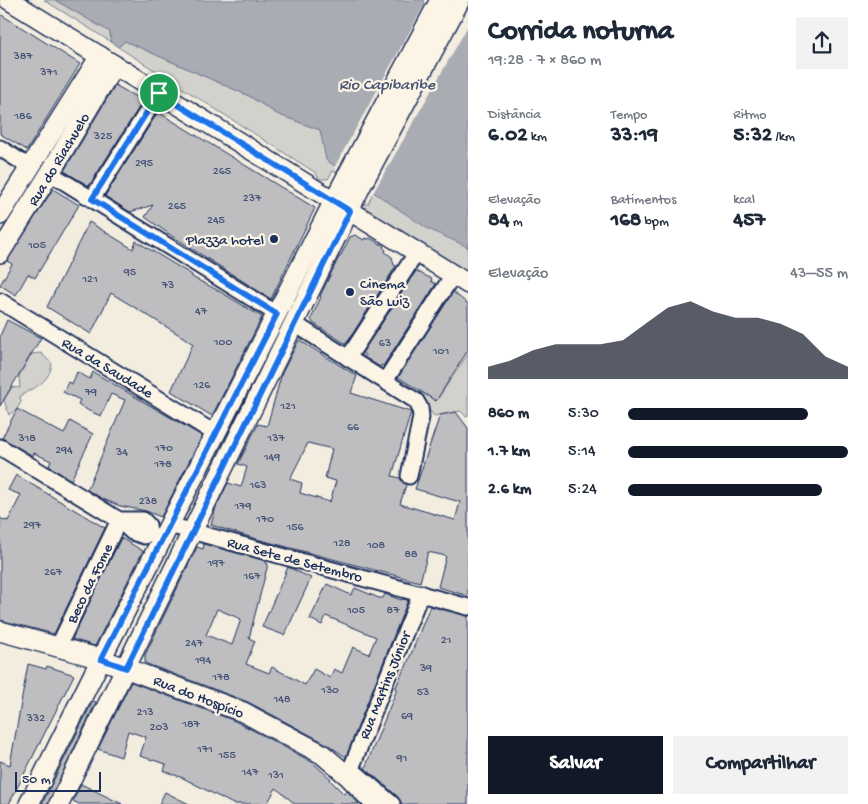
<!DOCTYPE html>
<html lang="pt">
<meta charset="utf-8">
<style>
:root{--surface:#fff;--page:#f2f2f3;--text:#1f2937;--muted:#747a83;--accent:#111827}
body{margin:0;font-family:"Gochi Hand",sans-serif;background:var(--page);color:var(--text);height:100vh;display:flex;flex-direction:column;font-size:19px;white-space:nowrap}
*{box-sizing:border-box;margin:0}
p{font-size:16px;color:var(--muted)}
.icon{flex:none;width:28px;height:28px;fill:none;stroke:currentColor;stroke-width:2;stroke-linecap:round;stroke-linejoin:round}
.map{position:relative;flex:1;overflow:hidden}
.drawer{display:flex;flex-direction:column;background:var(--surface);width:400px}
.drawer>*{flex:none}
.scale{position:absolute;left:15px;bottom:12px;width:86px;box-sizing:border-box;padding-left:5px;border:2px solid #1b2f5e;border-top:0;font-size:14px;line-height:18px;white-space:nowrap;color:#1b2f5e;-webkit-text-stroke:4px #fcf5e5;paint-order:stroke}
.pin{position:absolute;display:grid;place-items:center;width:42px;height:42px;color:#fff;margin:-21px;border:2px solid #fff;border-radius:50%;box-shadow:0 1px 5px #0007}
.round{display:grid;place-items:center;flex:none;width:52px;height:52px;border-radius:0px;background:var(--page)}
.overview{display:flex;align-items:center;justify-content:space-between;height:85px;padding:0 20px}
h1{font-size:28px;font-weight:700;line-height:38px}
.stats{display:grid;grid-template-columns:repeat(3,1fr);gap:8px;height:85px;padding:5px 20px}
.stats div{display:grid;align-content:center}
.stats b{font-size:21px;font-weight:700}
.stats small{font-size:14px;font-weight:400}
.stats p{font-size:14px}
.chart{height:140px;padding:10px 20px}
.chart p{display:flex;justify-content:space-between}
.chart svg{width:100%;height:90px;margin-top:5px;fill:var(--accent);opacity:.7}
.action{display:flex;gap:10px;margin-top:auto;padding:10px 20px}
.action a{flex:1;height:58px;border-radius:0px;background:var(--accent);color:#fff;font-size:20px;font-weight:700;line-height:58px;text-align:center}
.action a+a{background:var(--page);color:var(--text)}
ul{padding:0 20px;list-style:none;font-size:16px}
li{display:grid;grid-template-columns:80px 60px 1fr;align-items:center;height:38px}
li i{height:12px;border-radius:6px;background:var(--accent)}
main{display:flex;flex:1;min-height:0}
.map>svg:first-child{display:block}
</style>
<main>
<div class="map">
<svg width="468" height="804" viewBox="0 0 468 804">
<rect width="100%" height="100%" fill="#f3ede0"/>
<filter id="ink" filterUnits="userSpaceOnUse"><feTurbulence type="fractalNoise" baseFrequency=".02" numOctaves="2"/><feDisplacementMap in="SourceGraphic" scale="10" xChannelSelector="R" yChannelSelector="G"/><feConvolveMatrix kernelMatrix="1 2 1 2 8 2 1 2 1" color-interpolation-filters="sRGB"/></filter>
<g filter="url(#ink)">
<!-- green -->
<g fill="#d3d1cc" stroke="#778095">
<polygon points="44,0 55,0 110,32 111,42"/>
<polygon points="125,41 249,96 277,114 320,130 468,246 468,273 362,208 361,204 368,204 372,195 333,171 328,179 319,179 316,173 118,47"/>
<path d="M41 353 52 364C49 383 35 387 20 396L21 402 17 409 9 415 4 400 12 387 20 388 19 376 31 354Z"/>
<polygon points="468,354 468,416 466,417 461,411 434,416 428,408 414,397 419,391 436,401"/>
</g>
<!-- water -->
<polygon fill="#a9acb3" stroke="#707a91" points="55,0 424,0 425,4 468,18 468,247 428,229 326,160 320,130 277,114 249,96 125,41 118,47 111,42 110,32"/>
<!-- pier -->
<polygon fill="#f3ede0" points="427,0 427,3 468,15 468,26 372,195 334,168"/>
<!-- building -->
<g fill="#bebec0" stroke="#1b2f5e" fill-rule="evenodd">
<polygon points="0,14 80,64 27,150 0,134"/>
<polygon points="115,85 143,101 89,186 64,171"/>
<polygon points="158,112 315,208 271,299 172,236 145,217 153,205 130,212 105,196"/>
<polygon points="53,189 79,205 35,278 28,274 16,295 0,285 12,264 7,261"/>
<polygon points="89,222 133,249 136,241 192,275 192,277 219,291 262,317 212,416 171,391 193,344 183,337 111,293 91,334 47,307"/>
<polygon points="355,235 364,240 365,238 369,239 370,238 384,246 383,247 386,250 385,252 392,257 394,265 396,266 346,344 313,323 311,319 321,297 320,296 339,257 340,257 350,237"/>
<polygon points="416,271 432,279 431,281 436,284 383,366 381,365 380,367 364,357 365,355 362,353"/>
<polygon points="453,292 468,304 468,350 436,401 398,377"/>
<polygon points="7,320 41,338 0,406 0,336"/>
<path d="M299 340 357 376 351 393 411 412 392 476 400 478 406 485 400 504 455 520 460 502 415 489 440 415 456 412 468 428V596L438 587 446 556 428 552 420 582 253 538 211 525 216 507 228 483 241 487 247 467 238 464 258 424 267 426 282 373ZM308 443 332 449 325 478 336 481 330 502 300 493 302 483 290 479Z"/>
<polygon points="77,372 90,379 93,372 202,436 161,517 146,511 120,506 103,499 87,490 125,400 111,394 101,416 89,411 78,404 80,400 63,392 68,382 72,384"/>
<polygon points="17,409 64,434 70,421 93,434 71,480 49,466 51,461 34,453 33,456 2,438"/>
<polygon points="16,475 105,528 54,634 0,620 0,518 6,521 6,520 8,521 21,495 8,490"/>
<polygon points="121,538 143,551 95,646 72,639"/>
<path d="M204 544 266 561V563L268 564 249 638 255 641 246 664 269 673 272 667 305 685 314 669 330 678 334 669 342 673 353 647 369 654 376 637 326 616 322 625 310 619 327 584 351 595 355 588 379 598H383L385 594 401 600 402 599 408 600 346 757 327 744 248 702 147 664 145 662V655L197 547 203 549ZM217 609 241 619 232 645 206 635Z"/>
<polygon points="288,567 311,578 287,630 284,635 262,627"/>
<polygon points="430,606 468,616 468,804 402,804 398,797 365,768 397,689 395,689 404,669 405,669"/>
<polygon points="28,664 46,669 47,666 74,675 9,804 0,804 0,761 10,765"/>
<polygon points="131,682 235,721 262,735 312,762 331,779 330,780 344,794 347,791 359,804 295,804 276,788 267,804 233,804 183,778 164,771 166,764 140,756 146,737 128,731 121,757 98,749"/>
<polygon points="93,701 96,702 48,804 42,804"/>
<polygon points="81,784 122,804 79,804 73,801"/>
<polygon points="165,792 189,804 159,804"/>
</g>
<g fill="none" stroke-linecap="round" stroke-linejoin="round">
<defs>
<g id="minor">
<polyline points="0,148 31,168"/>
<polyline points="50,173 277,314"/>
<polyline points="92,199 159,93"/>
<polyline points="0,301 216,434"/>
<polyline points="295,324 416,401 420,408 421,417 409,476"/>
<polyline points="348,358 417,252"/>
<polyline points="385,381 453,275"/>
<polyline points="0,447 119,520 132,532 144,536 149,533 148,525 143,520 119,520"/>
<polyline points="169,525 468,607"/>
<polyline points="58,647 119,520"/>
<polyline points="357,774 392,804"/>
<polyline points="348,776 421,593"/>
</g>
<g id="major">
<polyline points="9,0 468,284"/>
<polyline points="0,215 100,56"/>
<polyline points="0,253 50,173 114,65"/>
<polyline points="0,631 101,659 243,712 322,754 348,776 375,804"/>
<polyline points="29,804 101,659 339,191 440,0"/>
<polyline points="59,804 361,186 460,0"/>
</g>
</defs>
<!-- minor casing -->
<use href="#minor" stroke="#1b2f5e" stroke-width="19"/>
<!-- major casing -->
<use href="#major" stroke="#1b2f5e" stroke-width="22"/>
<!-- minor -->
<use href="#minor" stroke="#fcf5e5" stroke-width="15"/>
<!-- major -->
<use href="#major" stroke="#fcf5e5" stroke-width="19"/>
</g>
</g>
<g fill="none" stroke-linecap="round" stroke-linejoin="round" filter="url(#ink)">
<defs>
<polygon id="route" points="159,93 350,211 126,668 101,659 277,314 92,199"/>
</defs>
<!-- route casing -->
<use href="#route" stroke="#fff" stroke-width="10"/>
<!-- route -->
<use href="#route" stroke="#1a73e8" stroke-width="6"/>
</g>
<!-- markers -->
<g fill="#1b2f5e" stroke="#fcf5e5" stroke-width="2">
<circle cx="274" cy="239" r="5"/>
<circle cx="350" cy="292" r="5"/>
</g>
<g text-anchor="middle" stroke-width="4.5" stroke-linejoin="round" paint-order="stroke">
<!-- number labels -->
<g font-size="12" fill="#445376">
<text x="23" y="59">387</text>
<text x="49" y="75">371</text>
<text x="23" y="119">186</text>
<text x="103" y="139">325</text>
<text x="144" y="166">295</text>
<text x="222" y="174">265</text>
<text x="252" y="201">237</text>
<text x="177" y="209">265</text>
<text x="216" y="223">245</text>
<text x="37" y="248">105</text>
<text x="130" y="275">95</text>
<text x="90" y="282">121</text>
<text x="168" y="288">73</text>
<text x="201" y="314">47</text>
<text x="223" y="345">100</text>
<text x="385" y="346">63</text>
<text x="441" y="354">101</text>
<text x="202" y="388">126</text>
<text x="91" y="395">79</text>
<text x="288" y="409">121</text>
<text x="353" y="430">66</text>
<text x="27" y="441">318</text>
<text x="276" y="441">137</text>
<text x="164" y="451">170</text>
<text x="64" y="453">294</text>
<text x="122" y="455">34</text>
<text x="272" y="460">149</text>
<text x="163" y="467">178</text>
<text x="258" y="488">163</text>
<text x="148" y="504">238</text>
<text x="243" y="509">179</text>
<text x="265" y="522">170</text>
<text x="32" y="528">297</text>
<text x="295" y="530">156</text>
<text x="342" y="546">128</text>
<text x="376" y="548">108</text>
<text x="411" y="557">88</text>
<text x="216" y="566">197</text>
<text x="53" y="575">267</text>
<text x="252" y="579">167</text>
<text x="356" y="613">105</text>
<text x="393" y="613">87</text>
<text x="446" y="643">21</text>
<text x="194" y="646">247</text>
<text x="203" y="663">194</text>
<text x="426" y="671">39</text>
<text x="221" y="680">178</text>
<text x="330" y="693">130</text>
<text x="423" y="695">53</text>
<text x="282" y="702">148</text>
<text x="145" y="715">213</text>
<text x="407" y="719">69</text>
<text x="36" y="721">332</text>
<text x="191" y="727">187</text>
<text x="159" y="730">203</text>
<text x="205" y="752">171</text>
<text x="227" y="758">155</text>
<text x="402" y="761">91</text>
<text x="250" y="775">147</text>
<text x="276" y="778">131</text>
</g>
<!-- street labels -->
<g font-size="15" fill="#1b2f5e" stroke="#fcf5e5">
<text transform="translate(58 159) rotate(-59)" y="5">Rua do Riachuelo</text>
<text transform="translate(108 367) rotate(31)" y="5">Rua da Saudade</text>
<text transform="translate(295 559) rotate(15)" y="5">Rua Sete de Setembro</text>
<text transform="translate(89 583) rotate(-64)" y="5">Beco da Fome</text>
<text transform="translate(384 685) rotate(-68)" y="5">Rua Martins Júnior</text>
<text transform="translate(199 696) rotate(21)" y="5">Rua do Hospício</text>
</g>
<!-- poi labels -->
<g font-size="15" fill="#1b2f5e" stroke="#fcf5e5" text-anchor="end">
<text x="264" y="244">Plazza hotel</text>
<text x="360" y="288" text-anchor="start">Cinema<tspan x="360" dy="17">São Luiz</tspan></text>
</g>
<!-- water labels -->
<g font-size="16" font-style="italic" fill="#465478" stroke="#fcf5e5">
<text x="387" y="89">Rio Capibaribe</text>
</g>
</g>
</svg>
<div class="scale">50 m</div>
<div class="pin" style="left:159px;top:93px;background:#1e9e55"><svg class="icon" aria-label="arrive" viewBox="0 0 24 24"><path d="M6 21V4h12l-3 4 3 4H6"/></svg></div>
</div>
<section class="drawer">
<div class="overview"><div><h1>Corrida noturna</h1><p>19:28 · 7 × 860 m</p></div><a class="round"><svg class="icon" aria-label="share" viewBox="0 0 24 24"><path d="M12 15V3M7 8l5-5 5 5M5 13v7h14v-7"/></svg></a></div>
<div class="stats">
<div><p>Distância</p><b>6.02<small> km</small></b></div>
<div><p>Tempo</p><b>33:19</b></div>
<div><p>Ritmo</p><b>5:32<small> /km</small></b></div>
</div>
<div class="stats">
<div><p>Elevação</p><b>84<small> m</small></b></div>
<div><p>Batimentos</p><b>168<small> bpm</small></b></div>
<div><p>kcal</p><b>457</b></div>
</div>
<div class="chart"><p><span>Elevação</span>43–55 m</p>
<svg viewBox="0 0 160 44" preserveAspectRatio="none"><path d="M0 44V38L10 35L20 30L30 27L40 27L50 27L60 25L70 17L80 9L90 6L100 11L110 14L120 14L130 17L140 22L150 33L160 38V44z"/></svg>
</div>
<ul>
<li><b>860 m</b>5:30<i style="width:82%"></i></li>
<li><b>1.7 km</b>5:14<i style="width:100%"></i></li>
<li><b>2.6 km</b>5:24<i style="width:88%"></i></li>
</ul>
<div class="action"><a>Salvar</a><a>Compartilhar</a></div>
</section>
</main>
